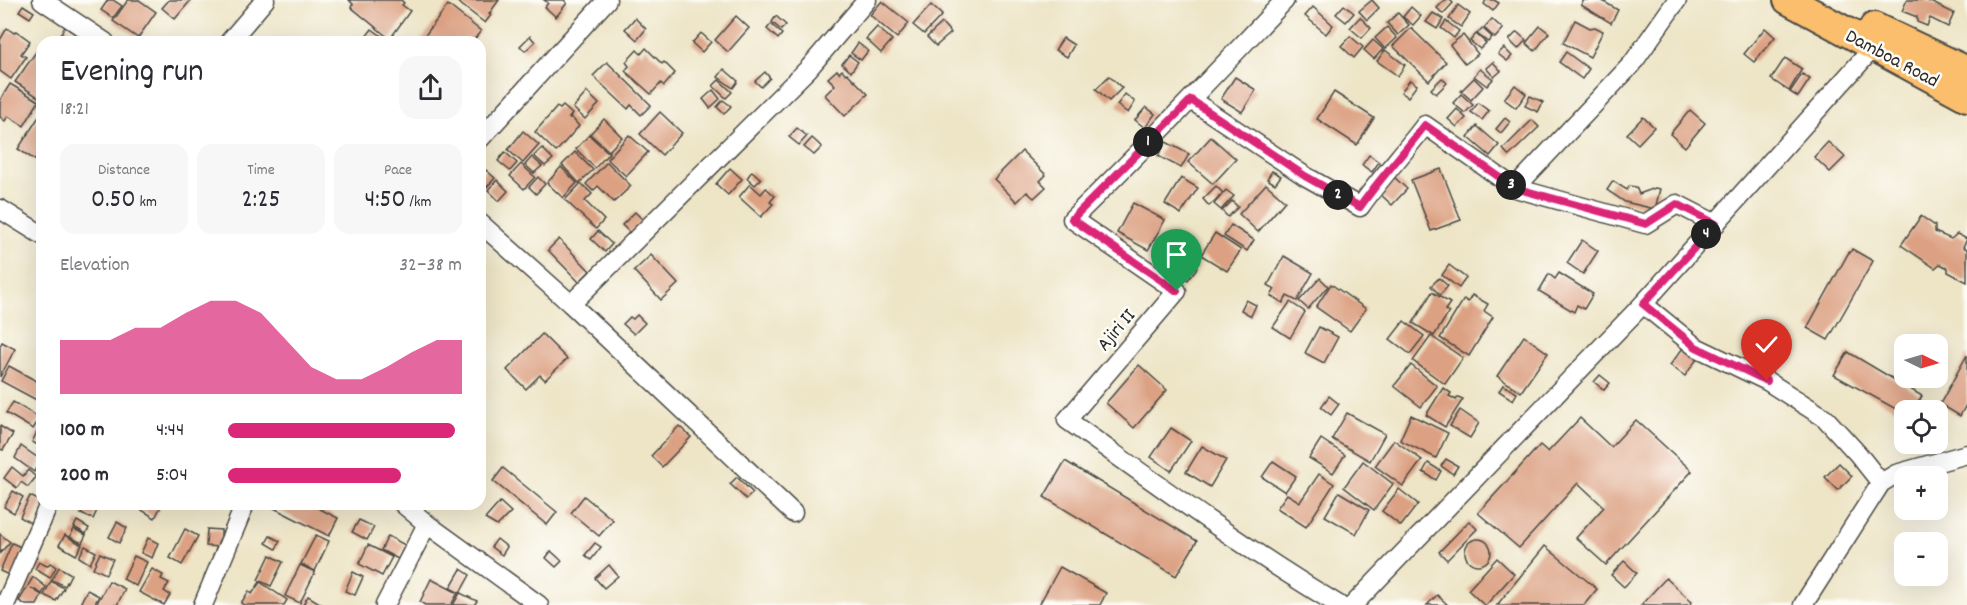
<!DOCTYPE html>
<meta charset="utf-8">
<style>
:root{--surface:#fff;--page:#f7f7f7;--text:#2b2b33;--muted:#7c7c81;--accent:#db2777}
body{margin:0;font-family:Dekko,sans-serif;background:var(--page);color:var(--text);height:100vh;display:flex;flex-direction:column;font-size:22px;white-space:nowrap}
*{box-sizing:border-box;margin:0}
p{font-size:20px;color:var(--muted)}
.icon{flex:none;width:33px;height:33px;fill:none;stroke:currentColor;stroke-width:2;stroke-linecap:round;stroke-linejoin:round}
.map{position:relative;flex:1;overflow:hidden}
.drawer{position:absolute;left:36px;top:36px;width:450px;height:474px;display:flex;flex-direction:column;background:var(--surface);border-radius:18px;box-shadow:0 6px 24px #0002}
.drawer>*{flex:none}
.needle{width:39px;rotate:95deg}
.fabs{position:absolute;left:1894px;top:334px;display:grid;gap:12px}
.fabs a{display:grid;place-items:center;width:54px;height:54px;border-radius:12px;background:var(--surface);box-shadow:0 6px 24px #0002;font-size:30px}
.pin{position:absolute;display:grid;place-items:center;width:51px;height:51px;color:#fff;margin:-62px -26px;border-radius:50% 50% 50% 0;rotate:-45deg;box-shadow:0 0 6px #0007}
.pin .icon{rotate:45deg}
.km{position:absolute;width:30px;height:30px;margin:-15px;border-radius:50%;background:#222;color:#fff;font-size:16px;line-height:30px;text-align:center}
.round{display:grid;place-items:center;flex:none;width:63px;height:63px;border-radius:18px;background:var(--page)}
.overview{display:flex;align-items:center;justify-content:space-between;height:102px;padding:0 24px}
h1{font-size:33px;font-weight:600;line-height:45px}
.figures{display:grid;grid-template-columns:repeat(3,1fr);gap:9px;height:102px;padding:6px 24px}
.figures div{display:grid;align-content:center;border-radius:15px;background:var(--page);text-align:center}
.figures b{font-size:26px;font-weight:600}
.figures small{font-size:16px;font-weight:400}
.figures p{font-size:16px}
.chart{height:168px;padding:12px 24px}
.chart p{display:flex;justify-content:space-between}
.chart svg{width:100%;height:108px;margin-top:6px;fill:var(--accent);opacity:.7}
ul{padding:0 24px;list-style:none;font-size:20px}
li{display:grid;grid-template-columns:96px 72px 1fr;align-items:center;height:45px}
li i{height:15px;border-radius:8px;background:var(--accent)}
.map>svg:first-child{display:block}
</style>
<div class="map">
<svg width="1967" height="605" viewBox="0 0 1967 605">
<rect width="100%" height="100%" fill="#fdfcf7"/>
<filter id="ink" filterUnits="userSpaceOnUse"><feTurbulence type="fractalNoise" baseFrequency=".0167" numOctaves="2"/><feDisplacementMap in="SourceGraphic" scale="12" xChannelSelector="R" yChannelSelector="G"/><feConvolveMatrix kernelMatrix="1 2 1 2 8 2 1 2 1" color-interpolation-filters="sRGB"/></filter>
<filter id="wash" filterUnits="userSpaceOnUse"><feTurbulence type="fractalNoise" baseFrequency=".008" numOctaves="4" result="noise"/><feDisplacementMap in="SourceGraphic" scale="24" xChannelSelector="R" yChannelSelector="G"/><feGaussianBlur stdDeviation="1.35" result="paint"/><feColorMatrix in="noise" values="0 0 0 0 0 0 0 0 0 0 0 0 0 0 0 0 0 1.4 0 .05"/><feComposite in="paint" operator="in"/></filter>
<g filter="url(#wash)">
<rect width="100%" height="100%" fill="#eee5c7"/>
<g id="blocks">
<!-- building -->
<g fill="#dca082">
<polygon points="108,0 113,0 122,6 113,18 101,10"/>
<polygon points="128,0 139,0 156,12 138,38 113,21"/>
<polygon points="169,0 191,0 175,19 162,8"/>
<polygon points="349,0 401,0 404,3 402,5 410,11 390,39 351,7 353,4"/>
<polygon points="455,0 499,0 489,14 491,15 485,23"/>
<polygon points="544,0 564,0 567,3 556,17 545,7 548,3"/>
<polygon points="1372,0 1379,8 1367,20 1359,11"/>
<polygon points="1445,0 1450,0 1453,3 1443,14 1437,8"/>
<polygon points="1486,0 1494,0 1499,3 1493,11 1484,4"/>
<polygon points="1584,0 1601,0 1618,10 1611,23 1581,5"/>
<polygon points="1907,0 1926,0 1954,13 1948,27 1930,18 1927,26 1917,22 1917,17 1902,11"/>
<polygon points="882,1 909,23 897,38 870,15"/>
<polygon points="23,5 34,12 30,18 19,11"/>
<polygon points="448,5 481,31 472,42 420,42"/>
<polygon points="931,5 942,15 924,34 913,25"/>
<polygon points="1344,5 1354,13 1346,22 1336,14"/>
<polygon points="1458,5 1470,14 1461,27 1449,19"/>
<polygon points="1313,7 1333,25 1326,34 1305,16"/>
<polygon points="1411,7 1421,16 1413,25 1403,17"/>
<polygon points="1398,13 1409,25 1398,35 1387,23"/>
<polygon points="1433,13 1443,19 1437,29 1426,22"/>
<polygon points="736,16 749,28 728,52 715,40"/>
<polygon points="776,16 786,25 781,30 772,22"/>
<polygon points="1360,17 1371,28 1362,38 1350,28"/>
<polygon points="635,18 646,29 637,40 625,29"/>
<polygon points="1492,19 1503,29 1495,38 1484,28"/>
<polygon points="1575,20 1590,28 1595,27 1603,31 1590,57 1563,43"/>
<polygon points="1446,21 1459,31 1454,38 1441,28"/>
<polygon points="942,23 951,33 936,46 927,37"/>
<polygon points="771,24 782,34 778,39 767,29"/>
<polygon points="1540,26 1549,33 1535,51 1526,43"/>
<polygon points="65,27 87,42 64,42 58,38"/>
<polygon points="877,27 892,40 881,53 866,39"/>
<polygon points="1387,27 1397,38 1385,49 1375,38"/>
<polygon points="7,28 14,33 16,31 30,41 21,54 26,57 11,79 0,71 0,40"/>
<polygon points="1411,28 1446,62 1429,81 1393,46"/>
<polygon points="1482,28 1492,37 1488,42 1477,34"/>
<polygon points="1765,28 1775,37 1754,62 1744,54"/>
<polygon points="372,29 390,42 362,42"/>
<polygon points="1517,32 1526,40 1518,49 1509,40"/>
<polygon points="701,33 711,42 702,52 692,43"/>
<polygon points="1476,34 1486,43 1480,49 1470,41"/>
<polygon points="1463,35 1478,54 1465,64 1450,45"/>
<polygon points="530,36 535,42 525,51 520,46"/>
<polygon points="1350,36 1363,47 1354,58 1341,46"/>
<polygon points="1063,38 1074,45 1067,57 1055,50"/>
<polygon points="1373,40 1383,49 1374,59 1364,50"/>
<polygon points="858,43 868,51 861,60 851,53"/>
<polygon points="646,48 662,64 664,62 675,73 664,86 661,83 651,94 625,71 629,66 626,62 637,50 641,54"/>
<polygon points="1504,48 1512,56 1507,61 1498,54"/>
<polygon points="38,49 42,52 41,99 15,82"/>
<polygon points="1385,50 1405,65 1398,76 1377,61"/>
<polygon points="1566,52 1589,69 1582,79 1559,62"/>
<polygon points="849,55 858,62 851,72 842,64"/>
<polygon points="1785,58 1802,69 1789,91 1771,79"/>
<polygon points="607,62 651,105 641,115 631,105 628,109 593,76"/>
<polygon points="1493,62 1501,71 1494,77 1486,68"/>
<polygon points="724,69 738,81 733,88 718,77"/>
<polygon points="1480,69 1493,79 1487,86 1474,76"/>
<polygon points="837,70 839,73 842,70 846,74 847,73 868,94 845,116 825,95 835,85 828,78"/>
<polygon points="765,72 770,78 761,87 755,81"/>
<polygon points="1802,74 1810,79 1798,97 1790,92"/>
<polygon points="1109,76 1122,88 1109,101 1096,89"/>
<polygon points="1235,77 1256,90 1242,112 1221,99"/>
<polygon points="1442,78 1447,83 1436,94 1431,89"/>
<polygon points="1474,78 1483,87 1471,100 1461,91"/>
<polygon points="719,80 732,92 726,98 713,86"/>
<polygon points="1410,80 1417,85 1408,97 1401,92"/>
<polygon points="10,84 39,101 24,126 8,116 5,121 0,117 0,100"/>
<polygon points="1515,85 1526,94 1516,108 1504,99"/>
<polygon points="713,90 720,99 710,108 703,99"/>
<polygon points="587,92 599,104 585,119 573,108"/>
<polygon points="1334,92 1374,118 1357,145 1317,119"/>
<polygon points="1125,94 1135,102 1128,113 1117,105"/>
<polygon points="1461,94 1473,105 1465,113 1453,103"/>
<polygon points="1530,96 1543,102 1538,112 1525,106"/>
<polygon points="723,100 731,106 724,114 717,107"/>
<polygon points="1478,103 1489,111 1482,120 1471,112"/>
<polygon points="563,106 572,114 569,118 572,118 579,126 556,152 535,132 557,107 560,109"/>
<polygon points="1146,107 1155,114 1145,128 1135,120"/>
<polygon points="1457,109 1466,118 1457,127 1448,119"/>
<polygon points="1690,110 1705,123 1685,147 1670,134"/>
<polygon points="42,112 42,156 38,162 18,149"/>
<polygon points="660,112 682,133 662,155 640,134"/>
<polygon points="1643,117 1654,127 1638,144 1627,134"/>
<polygon points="1505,118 1510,122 1501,133 1496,129"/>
<polygon points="604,119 622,137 609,151 590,134"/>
<polygon points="1532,120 1539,127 1509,156 1503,149"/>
<polygon points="1477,126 1499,145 1490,156 1468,137"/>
<polygon points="797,128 807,136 799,145 789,137"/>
<polygon points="523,131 539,145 523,163 508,150"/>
<polygon points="589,135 609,153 595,168 576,149"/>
<polygon points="629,135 648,152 626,176 607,159"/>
<polygon points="1211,137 1236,159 1213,184 1188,162"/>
<polygon points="812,138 822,147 814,155 804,147"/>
<polygon points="1166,142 1189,154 1181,168 1158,156"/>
<polygon points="1828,142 1845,157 1830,172 1814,157"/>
<polygon points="542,148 553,159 545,166 534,156"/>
<polygon points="1022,151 1046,175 1040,181 1046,187 1034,198 1027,192 1017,202 994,179"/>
<polygon points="505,152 517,163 510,171 498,161"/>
<polygon points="575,152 593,170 579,183 562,165"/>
<polygon points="1369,155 1379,162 1372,172 1362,165"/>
<polygon points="532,157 542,166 534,173 525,165"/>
<polygon points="607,162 631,186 614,202 598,186 593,191 586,184"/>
<polygon points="521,164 535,177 524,189 510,176"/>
<polygon points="561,167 577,183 563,198 547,183"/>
<polygon points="730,168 742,179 728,195 716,184"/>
<polygon points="1441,169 1461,220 1431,231 1411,180"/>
<polygon points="486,170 495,178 486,188 480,182 480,177"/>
<polygon points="752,171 761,179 755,185 747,178"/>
<polygon points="1272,171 1281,176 1275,184 1267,179"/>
<polygon points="538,177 545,184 536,194 529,187"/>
<polygon points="1394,177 1407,189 1392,205 1379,193"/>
<polygon points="1181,178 1198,188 1181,214 1165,204"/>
<polygon points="497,180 508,191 499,201 488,190"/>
<polygon points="1613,181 1627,190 1629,186 1636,187 1639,194 1655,188 1660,189 1655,209 1625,202 1607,190"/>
<polygon points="581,183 592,194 585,201 604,220 596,229 565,200"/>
<polygon points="750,184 761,194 766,188 775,196 770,202 773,204 761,217 739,197"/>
<polygon points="1266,184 1285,201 1258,232 1239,214"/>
<polygon points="1216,186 1223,193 1209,206 1203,199"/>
<polygon points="1226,190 1234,196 1221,210 1214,204"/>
<polygon points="1232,201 1238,207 1228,217 1222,211"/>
<polygon points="1133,203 1165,220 1148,250 1117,233"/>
<polygon points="635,212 643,220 630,233 622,225"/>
<polygon points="1921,216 1935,226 1935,232 1951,239 1957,234 1967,239 1963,247 1967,249 1967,282 1948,272 1948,268 1940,264 1935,268 1901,245"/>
<polygon points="1231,225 1254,240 1247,251 1224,236"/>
<polygon points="598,231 612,244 605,252 591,239"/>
<polygon points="1215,233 1241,250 1227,271 1201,255"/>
<polygon points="559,239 590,271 579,282 548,250"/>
<polygon points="1582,240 1598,251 1583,274 1567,263"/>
<polygon points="1852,249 1873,261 1828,340 1807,328 1849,252 1850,253"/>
<polygon points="651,255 678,284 661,300 634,271"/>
<polygon points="1284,256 1313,273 1297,301 1287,296 1283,303 1271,296 1275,289 1268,285"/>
<polygon points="1187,261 1197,268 1188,280 1179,273"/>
<polygon points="1449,265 1466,278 1459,288 1442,275"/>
<polygon points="1559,273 1593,294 1584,309 1577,305 1574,312 1539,291 1549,274 1555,279"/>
<polygon points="1320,278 1328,286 1308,309 1299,301"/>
<polygon points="1439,278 1448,286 1440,295 1431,286"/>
<polygon points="1331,284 1366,309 1350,331 1316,307"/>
<polygon points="1432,292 1450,303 1445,310 1449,312 1434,336 1413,323"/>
<polygon points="1472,295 1488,304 1484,311 1493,317 1469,356 1440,338 1464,299 1468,302"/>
<polygon points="1246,300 1256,305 1251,316 1241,310"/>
<polygon points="1290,302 1305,312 1290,338 1273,327"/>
<polygon points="637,315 645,323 634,334 623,324 630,317 633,319"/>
<polygon points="1404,321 1424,336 1410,354 1390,339"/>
<polygon points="1319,327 1338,337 1324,363 1305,353"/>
<polygon points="542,334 567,359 545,380 540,375 526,389 507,370"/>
<polygon points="1772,334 1787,343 1782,351 1768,343"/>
<polygon points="1431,336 1463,358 1445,384 1413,361"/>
<polygon points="1524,336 1548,353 1521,392 1497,376"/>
<polygon points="2,342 15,349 0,377 0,346"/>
<polygon points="1683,348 1697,359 1685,376 1670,365"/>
<polygon points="1848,352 1922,396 1913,411 1905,411 1905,414 1834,375"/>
<polygon points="1967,355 1967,403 1960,416 1940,404"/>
<polygon points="1139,365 1167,390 1134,428 1106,403"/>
<polygon points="1411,365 1437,386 1421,407 1394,386"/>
<polygon points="9,366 42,384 42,403 1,381"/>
<polygon points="1600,375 1610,383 1604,390 1594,382"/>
<polygon points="1503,385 1517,393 1513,400 1499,391"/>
<polygon points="1443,388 1451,393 1449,396 1456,400 1458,397 1463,399 1445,427 1426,415"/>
<polygon points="1329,396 1339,404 1331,415 1321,407"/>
<polygon points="13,402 40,418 33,429 6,413"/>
<polygon points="1460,410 1479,423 1470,438 1450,426"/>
<polygon points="1347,413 1385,434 1370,461 1332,439"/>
<polygon points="1411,415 1448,433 1436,458 1400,440"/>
<polygon points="1580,418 1611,447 1636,420 1692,471 1606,565 1576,538 1604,507 1578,483 1519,548 1478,513 1540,445 1548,452"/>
<polygon points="0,426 13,434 3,450 0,449"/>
<polygon points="40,426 42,426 42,447 32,442"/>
<polygon points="679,426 691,437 662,467 651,456"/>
<polygon points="1171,428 1191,441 1171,471 1151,457"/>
<polygon points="1321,439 1345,455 1333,473 1309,458"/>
<polygon points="1394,440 1422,460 1403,486 1375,466"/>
<polygon points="21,446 41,460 34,472 15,458"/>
<polygon points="1202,446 1226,460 1210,487 1186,472"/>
<polygon points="1446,459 1458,466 1453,474 1441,466"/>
<polygon points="1065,461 1197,541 1176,576 1044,497"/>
<polygon points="1273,461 1296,476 1285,492 1262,477"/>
<polygon points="1363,461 1393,484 1374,510 1344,487"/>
<polygon points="1428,463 1441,471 1436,480 1423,472"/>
<polygon points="1839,463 1852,476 1838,490 1825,477"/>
<polygon points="12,467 23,476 28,470 36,477 28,487 21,482 17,488 4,478"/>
<polygon points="503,468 557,512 547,525 493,481"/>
<polygon points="1319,474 1334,484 1306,527 1277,508 1287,494 1300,502"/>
<polygon points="737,477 753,493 746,499 730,484"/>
<polygon points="1399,489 1418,504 1401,526 1382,511"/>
<polygon points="13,491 23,497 14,513 4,507"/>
<polygon points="1339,492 1369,510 1356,534 1325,516"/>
<polygon points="30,496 42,502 32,524 20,517"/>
<polygon points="584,496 613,520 599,536 571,513"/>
<polygon points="500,502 511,512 497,526 485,519"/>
<polygon points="86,504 100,504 93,519 81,514"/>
<polygon points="136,504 157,504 161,506 155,518 135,506"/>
<polygon points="266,504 310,504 338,518 329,536"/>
<polygon points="359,520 374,527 367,540 352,532"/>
<polygon points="77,521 89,528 86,534 74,527"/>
<polygon points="1469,521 1477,529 1447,560 1439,552"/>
<polygon points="117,522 127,528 119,543 109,537"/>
<polygon points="74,529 86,535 82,543 70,537"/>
<polygon points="185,529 198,536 182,565 170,558"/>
<polygon points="207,529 221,530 221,547 206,546"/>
<polygon points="0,534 10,542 0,553"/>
<polygon points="65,535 82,545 76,555 59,545"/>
<polygon points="316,535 329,541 315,571 301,564"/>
<polygon points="270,536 280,541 276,549 266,543"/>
<polygon points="388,536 405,545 398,559 381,550"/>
<polygon points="148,538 158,543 152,558 141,553"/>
<circle cx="1478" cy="552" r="13"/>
<polygon points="497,539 507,547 502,555 491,547"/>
<polygon points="12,543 25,549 13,577 0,571"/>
<polygon points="595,543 601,547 591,560 585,555"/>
<polygon points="368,545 392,557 382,576 359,564"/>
<polygon points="85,546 96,552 90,564 79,557"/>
<polygon points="1545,546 1597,589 1584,605 1497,605"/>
<polygon points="551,551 562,561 556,567 546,558"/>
<polygon points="100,553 113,559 106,574 93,568"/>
<polygon points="270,555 283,562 271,586 258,580"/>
<polygon points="134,556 147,562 136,586 123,579"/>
<polygon points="1497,558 1514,574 1486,605 1484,605 1468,590"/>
<polygon points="1624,561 1637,573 1624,587 1611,575"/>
<polygon points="39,562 47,566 50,563 56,567 50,578 35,569"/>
<polygon points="300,565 315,572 300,603 285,596"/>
<polygon points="609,565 618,576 604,588 595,578"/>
<polygon points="59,567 71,574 65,586 52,580"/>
<polygon points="1060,567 1106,593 1100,605 1039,605"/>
<polygon points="152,569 163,575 161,579 169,583 164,591 170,595 164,605 139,592"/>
<polygon points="461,569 470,575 460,593 477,601 474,605 453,605 460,593 450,588"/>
<polygon points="353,572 363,577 355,595 345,591"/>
<polygon points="33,577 46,587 42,594 31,588 42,595 37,605 26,605 19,601"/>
<polygon points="1666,578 1692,602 1690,605 1641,605"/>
<polygon points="431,579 458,593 451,605 425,605 420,602"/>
<polygon points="51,581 64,588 56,601 44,595"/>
<polygon points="109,581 125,589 117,605 96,605"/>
<polygon points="260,582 287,600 284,605 244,605 241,603 249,591 252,594"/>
<polygon points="87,590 99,596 94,605 86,605 81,602"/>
<polygon points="1437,595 1448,605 1427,605"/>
<polygon points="308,596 323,605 303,605"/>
</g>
</g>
</g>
<g filter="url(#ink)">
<use href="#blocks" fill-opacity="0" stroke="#484742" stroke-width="1.5"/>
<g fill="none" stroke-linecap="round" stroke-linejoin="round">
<defs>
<g id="minor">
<polyline points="42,0 105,42"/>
<path d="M1285 0C1215 74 1145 148 1072 219L1177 291 1067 420C1156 483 1245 549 1339 605"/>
<polyline points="229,42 265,0"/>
<path d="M1191 100 1305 176 1360 207C1380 178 1404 153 1425 125L1515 188 1645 224 1677 204 1716 224"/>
<polyline points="480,139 607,0"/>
<polyline points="1515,188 1632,64 1677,0"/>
<polyline points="0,209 42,235"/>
<polyline points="480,223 571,304 793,513"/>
<polyline points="571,304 809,68 867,0"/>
<polyline points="1643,304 1696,347 1767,381 1825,418 1858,454 1881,483"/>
<polyline points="403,504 427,524 539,605"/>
<polyline points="5,605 49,504"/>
<polyline points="203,605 245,504"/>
<polyline points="385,605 427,524"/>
<polyline points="1353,605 1643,304 1874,47 1879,38"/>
<polyline points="1803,605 1881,483 1896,474 1967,454"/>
</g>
<g id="primary">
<polyline points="1788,0 1967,97"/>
<polyline points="1874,27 1967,71"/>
</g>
</defs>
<!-- minor casing -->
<use href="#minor" stroke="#484742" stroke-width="21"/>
<!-- primary casing -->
<use href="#primary" stroke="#484742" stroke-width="32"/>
<!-- minor -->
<use href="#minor" stroke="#fff" stroke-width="18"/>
<!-- primary -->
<use href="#primary" stroke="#fabe6d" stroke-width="28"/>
</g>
</g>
<g fill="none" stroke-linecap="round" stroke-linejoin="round" filter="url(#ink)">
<defs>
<path id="route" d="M1177 291 1072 219 1191 100 1305 176 1360 207C1380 178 1404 153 1425 125L1515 188 1646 224 1677 204 1716 224 1643 304 1696 347 1767 381"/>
</defs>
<!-- route casing -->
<use href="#route" stroke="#fff" stroke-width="12"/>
<!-- route -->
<use href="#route" stroke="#db2777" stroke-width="8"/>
</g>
<g text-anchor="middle" stroke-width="5" stroke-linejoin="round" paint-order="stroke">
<!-- street labels -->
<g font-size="20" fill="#2b2b2b" stroke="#fdfcf7">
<text transform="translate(1893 57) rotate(28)" y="7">Damboa Road</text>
<text transform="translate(1115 329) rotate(-50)" y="7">Ajiri II</text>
</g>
</g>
</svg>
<div class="fabs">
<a><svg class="needle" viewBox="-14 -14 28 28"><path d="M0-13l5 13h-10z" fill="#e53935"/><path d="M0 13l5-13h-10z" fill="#7c7c81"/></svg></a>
<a><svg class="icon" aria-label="locate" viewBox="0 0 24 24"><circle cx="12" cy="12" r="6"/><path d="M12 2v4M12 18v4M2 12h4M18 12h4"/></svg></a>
<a>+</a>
<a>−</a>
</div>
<div class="pin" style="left:1177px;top:291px;background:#1e9e55"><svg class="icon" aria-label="arrive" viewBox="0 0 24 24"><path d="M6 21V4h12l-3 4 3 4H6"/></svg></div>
<div class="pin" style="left:1767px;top:381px;background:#d93025"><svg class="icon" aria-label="check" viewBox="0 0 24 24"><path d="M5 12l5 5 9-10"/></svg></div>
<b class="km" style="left:1148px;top:142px">1</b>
<b class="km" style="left:1338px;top:195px">2</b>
<b class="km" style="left:1511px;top:185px">3</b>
<b class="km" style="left:1706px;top:234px">4</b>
<section class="drawer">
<div class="overview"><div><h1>Evening run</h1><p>18:21</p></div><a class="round"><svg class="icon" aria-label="share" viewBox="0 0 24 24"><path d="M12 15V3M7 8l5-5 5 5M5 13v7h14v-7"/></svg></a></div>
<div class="figures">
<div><p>Distance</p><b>0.50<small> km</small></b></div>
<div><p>Time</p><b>2:25</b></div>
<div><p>Pace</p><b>4:50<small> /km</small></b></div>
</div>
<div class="chart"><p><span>Elevation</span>32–38 m</p>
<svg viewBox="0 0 160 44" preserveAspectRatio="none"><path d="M0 44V22L10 22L20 22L30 17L40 17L50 11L60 6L70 6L80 11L90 22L100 33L110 38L120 38L130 33L140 27L150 22L160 22V44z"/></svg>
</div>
<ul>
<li><b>100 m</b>4:44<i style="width:97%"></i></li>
<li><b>200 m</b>5:04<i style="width:74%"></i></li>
</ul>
</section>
</div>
